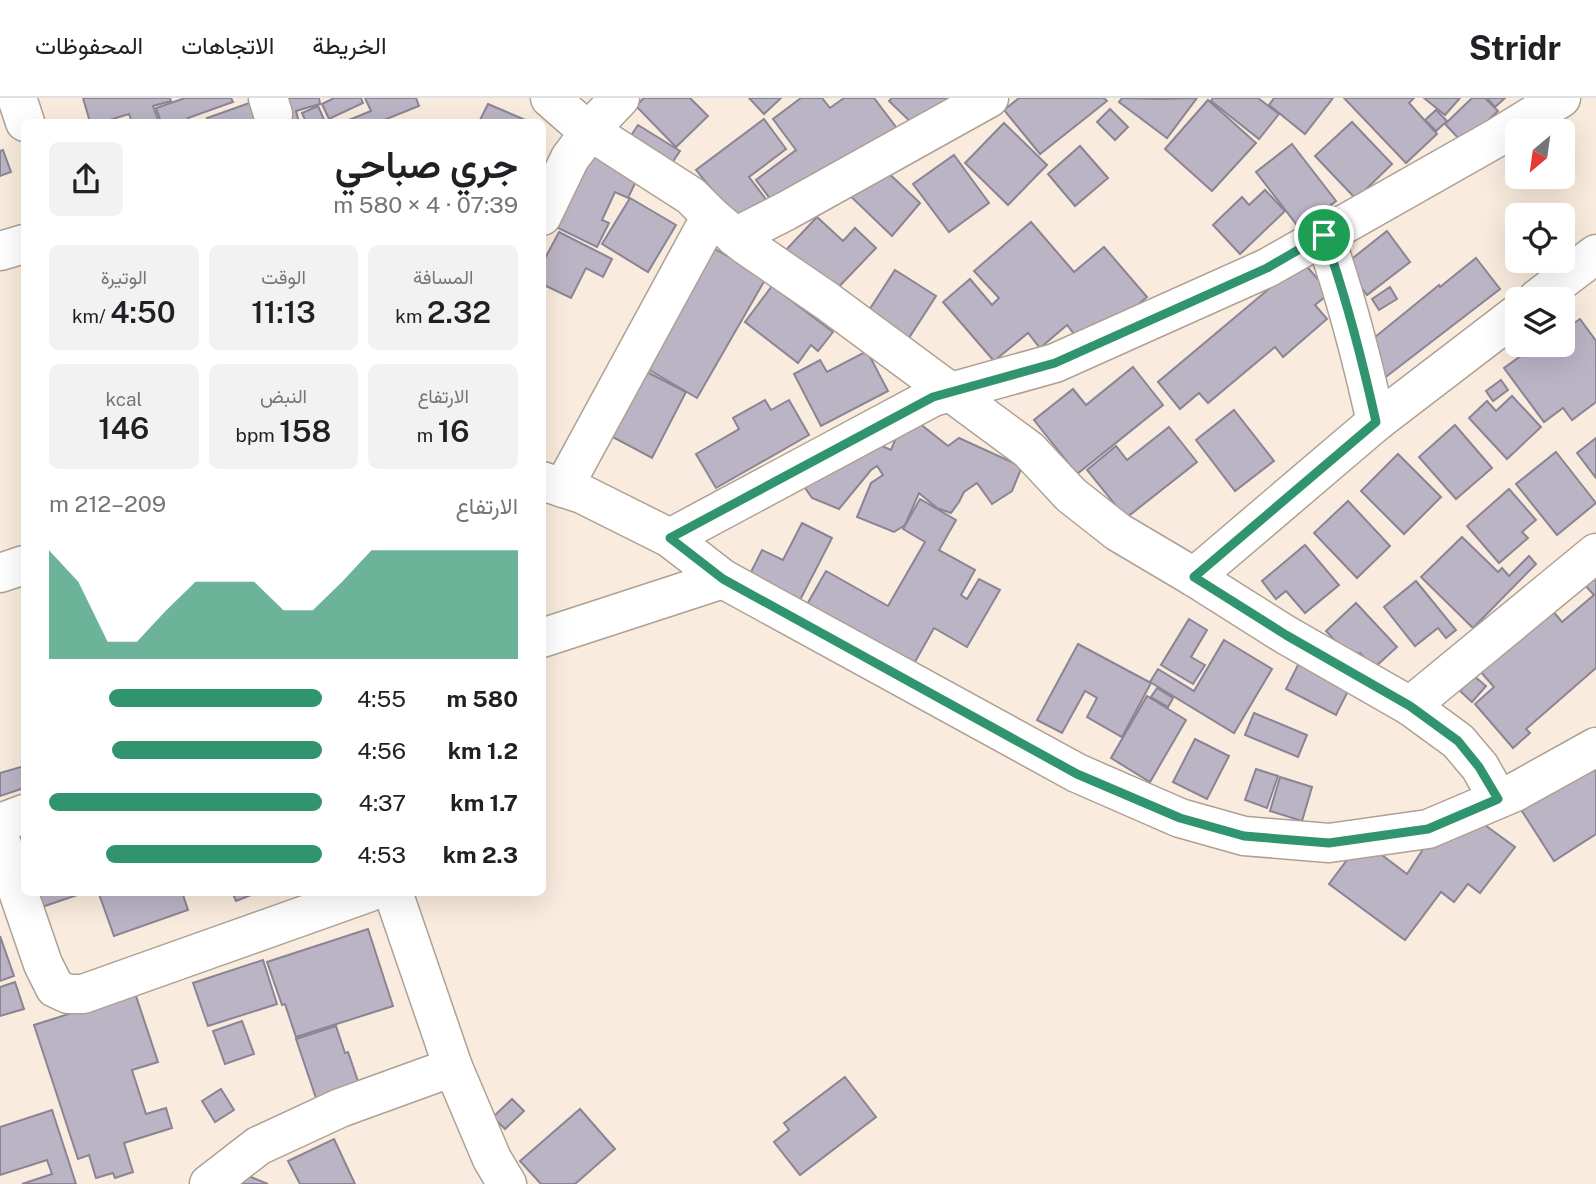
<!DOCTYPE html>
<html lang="ar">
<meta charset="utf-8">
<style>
:root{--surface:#fff;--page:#f2f2f2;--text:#202124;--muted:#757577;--line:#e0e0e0;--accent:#30946f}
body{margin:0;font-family:"Public Sans",Vazirmatn,sans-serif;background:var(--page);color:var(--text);direction:rtl;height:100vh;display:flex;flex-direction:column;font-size:26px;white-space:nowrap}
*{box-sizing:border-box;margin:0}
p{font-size:23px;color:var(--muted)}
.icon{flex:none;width:38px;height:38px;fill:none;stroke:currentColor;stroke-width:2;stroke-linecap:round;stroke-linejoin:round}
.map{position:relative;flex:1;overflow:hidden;direction:ltr}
.details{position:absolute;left:21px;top:21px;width:525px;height:777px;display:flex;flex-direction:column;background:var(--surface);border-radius:10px;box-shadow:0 7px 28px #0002;direction:rtl}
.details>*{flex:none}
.needle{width:46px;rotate:209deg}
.buttons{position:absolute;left:1505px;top:21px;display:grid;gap:14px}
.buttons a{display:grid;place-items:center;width:70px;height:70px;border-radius:10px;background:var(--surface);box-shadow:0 7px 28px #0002;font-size:35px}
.pin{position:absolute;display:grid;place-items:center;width:60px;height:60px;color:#fff;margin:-30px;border:4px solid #fff;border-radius:50%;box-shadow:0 2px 7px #0007}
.round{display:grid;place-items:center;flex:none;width:74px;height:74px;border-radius:10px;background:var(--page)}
.head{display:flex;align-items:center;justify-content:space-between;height:119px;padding:0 28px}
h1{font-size:38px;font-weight:600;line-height:52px}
.figures{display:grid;grid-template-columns:repeat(3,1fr);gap:10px;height:119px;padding:7px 28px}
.figures div{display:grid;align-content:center;border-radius:10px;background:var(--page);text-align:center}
.figures b{font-size:30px;font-weight:600}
.figures small{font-size:19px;font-weight:400}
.figures p{font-size:19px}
.chart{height:196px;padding:14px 28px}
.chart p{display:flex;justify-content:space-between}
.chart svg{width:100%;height:126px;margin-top:7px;fill:var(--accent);opacity:.7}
ul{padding:0 28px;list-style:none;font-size:23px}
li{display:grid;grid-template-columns:112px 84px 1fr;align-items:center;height:52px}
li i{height:18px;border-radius:9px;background:var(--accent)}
header{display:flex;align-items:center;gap:42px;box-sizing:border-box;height:98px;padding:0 35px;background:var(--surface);border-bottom:2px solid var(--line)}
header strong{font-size:33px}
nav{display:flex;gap:38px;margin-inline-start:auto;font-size:24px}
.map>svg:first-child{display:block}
</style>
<header>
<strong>Stridr</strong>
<nav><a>الخريطة</a><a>الاتجاهات</a><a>المحفوظات</a></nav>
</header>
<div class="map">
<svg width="1596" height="1086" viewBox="0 0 1596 1086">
<rect width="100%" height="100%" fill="#f9ebdd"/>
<!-- building -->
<g fill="#bab4c5" stroke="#8a8494" stroke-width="2">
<polygon points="83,0 170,0 171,3 153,8 159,24 132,24 129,16 103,24 90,24"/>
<polygon points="185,0 231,0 233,4 188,20 190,24 161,24 156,10"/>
<polygon points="280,0 319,0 320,6 296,13 299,24 278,24"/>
<polygon points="334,0 361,0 363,5 329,21 322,6"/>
<polygon points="365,0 416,0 419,8 379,24 344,24 371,13"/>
<polygon points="644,0 690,0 708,18 676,49 636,8"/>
<polygon points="749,0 781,0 764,16"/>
<polygon points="801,0 822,0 830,10 844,0 874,0 899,33 780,114 756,82 796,52 773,21"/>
<polygon points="892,0 966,0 918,31 889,3"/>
<polygon points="1019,0 1104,0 1107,3 1040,56 1004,12"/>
<polygon points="1122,0 1158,1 1197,0 1167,40 1119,4"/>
<polygon points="1213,0 1258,0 1279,16 1259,41 1211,3"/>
<polygon points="1274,0 1333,0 1305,36 1269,7"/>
<polygon points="1344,0 1414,0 1409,5 1437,36 1406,65"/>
<polygon points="1424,0 1460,0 1445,17"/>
<polygon points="1472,0 1485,0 1498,13 1464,46 1445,26"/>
<polygon points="1487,0 1505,0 1495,9"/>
<polygon points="1208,2 1256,45 1212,93 1165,51"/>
<polygon points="252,4 259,24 209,24 207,20"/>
<polygon points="488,6 530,24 479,24"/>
<polygon points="318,8 325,24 306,24 302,15"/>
<polygon points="1110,11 1128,29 1115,42 1097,24"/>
<polygon points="1436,12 1447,23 1436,33 1425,22"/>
<polygon points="764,21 786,51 749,79 771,108 742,129 696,72"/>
<polygon points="1352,24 1392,66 1356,101 1315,58"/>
<polygon points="1004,25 1047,67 1008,107 965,65"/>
<polygon points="638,27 680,53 668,71 626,45"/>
<polygon points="1292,46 1336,103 1300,131 1256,74"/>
<polygon points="590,48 641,73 628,100 615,94 602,122 609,125 597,149 552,127"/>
<polygon points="1080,48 1108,80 1075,108 1048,76"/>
<polygon points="3,52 11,74 0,78 0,53"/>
<polygon points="954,57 989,105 949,134 913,86"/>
<polygon points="880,67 920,105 892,138 843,91"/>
<polygon points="1265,92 1285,113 1240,156 1213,127 1242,99 1249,107"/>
<polygon points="630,100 676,127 648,174 602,146"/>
<polygon points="817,119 843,143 855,130 876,150 831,197 785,153"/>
<polygon points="1031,124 1074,174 1104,149 1147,199 1106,234 1078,241 1067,227 1040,250 1028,235 994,263 943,204 970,181 992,207 999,200 974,173"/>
<polygon points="1387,133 1410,164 1367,197 1344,167"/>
<polygon points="559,134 612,161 603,179 586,170 571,200 542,186 542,166"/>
<polygon points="715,151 766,180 697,300 646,270"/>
<polygon points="1476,160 1500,191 1378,285 1364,248 1439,187 1440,189"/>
<polygon points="1302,163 1330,195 1315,207 1327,221 1283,259 1275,249 1208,305 1199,295 1180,311 1158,284"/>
<polygon points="895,172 936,198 905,246 864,220"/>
<polygon points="772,188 833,234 818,253 811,247 798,265 745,224"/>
<polygon points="1390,189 1397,201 1379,212 1372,201"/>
<polygon points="1580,221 1596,243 1596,304 1572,322 1563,310 1544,324 1504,270 1536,247 1563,247 1563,222 1568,229"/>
<polygon points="867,253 888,293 821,328 794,276 820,262 827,274"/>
<polygon points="1133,269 1163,307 1077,376 1034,322 1073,291 1086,307"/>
<polygon points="643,272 686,294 652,360 609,337"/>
<polygon points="1501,282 1508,292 1493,303 1486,293"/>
<polygon points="1512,298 1541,329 1507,361 1469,320 1487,303 1496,313"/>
<polygon points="765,302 771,312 789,302 809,337 716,390 696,356 739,331 733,320"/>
<polygon points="1234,312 1274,363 1235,393 1196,342"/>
<polygon points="914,321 948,348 959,340 1014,365 1021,371 1012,393 992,406 977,385 964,394 959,404 951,415 937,410 919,395 905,427 894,434 857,419 871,385 883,377 877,368 871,372 839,411 812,400 803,387 870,343 891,352 900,330"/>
<polygon points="1455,327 1492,370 1456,401 1419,359"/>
<polygon points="1169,329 1197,364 1126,420 1087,372 1116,348 1127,362"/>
<polygon points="1596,340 1596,380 1577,355"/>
<polygon points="1556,354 1596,405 1557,437 1516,386"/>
<polygon points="1398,356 1441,399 1404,436 1361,393"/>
<polygon points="1509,391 1536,422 1522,434 1528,440 1499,465 1467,428"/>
<polygon points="920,401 956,422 939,452 975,472 961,497 967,501 979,481 1000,492 967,549 934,530 911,571 805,510 826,473 888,508 925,444 903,431"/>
<polygon points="1348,403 1390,448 1357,480 1314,435"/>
<polygon points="802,425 832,440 797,508 747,482 762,452 783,462"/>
<polygon points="1462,439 1498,474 1502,470 1509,478 1529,458 1536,466 1473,530 1421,479"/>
<polygon points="1305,447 1339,487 1305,515 1286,493 1276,501 1262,483"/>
<polygon points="1596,475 1596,570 1526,631 1530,635 1513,650 1475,606 1494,589 1480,573 1551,511 1562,524 1594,497 1584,486"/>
<polygon points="1416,483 1456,532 1446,540 1438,530 1415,548 1384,509"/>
<polygon points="1356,505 1397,549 1374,570 1360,555 1353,562 1326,533"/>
<polygon points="1189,521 1207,532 1191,559 1205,567 1193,586 1161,567"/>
<polygon points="1224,542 1272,571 1234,635 1150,584 1158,571 1194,593"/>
<polygon points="1078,546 1151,585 1122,639 1087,619 1097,600 1085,593 1062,635 1037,622"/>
<polygon points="1299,565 1349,591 1336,617 1286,591"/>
<polygon points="1474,578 1486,588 1472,604 1460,593"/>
<polygon points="1157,590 1173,600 1168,609 1151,599"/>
<polygon points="1147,598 1186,622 1150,684 1111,660"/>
<polygon points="1254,615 1307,637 1298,659 1245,637"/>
<polygon points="1195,641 1229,658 1207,701 1173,684"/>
<polygon points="1596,660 1596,736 1554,763 1520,710"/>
<polygon points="24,668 24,690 0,698 0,675"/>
<polygon points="1256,671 1278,678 1267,710 1245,702"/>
<polygon points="1280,679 1312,689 1302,723 1270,713"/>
<polygon points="1478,722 1515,749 1480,795 1468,786 1454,804 1441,794 1405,842 1329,786 1362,742 1407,776 1431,739"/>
<polygon points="37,794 86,794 42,809"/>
<polygon points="102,794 182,794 188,812 114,838 99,796"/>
<polygon points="232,794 259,794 236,803"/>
<polygon points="368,831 393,908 296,939 285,906 282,907 267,864"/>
<polygon points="0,838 14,878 0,883"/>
<polygon points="263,862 277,906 208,928 193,885"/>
<polygon points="15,884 24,911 0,918 0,889"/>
<polygon points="135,895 158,964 132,972 146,1016 166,1010 172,1030 124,1045 133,1074 115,1080 113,1075 96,1080 89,1057 78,1061 34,927"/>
<polygon points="242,923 254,956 225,966 213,933"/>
<polygon points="336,928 345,955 348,954 359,986 316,1000 296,941"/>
<polygon points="845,979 876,1019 800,1077 774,1044 789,1032 784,1025"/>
<polygon points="221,991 234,1012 215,1024 202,1003"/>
<polygon points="512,1001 524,1013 505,1031 493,1019"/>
<polygon points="580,1011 615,1051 575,1086 541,1086 520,1063"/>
<polygon points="52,1012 76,1086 22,1086 52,1076 47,1062 0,1077 0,1029"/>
<polygon points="334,1041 355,1086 300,1086 288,1063"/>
<polygon points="246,1077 268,1086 243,1086"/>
</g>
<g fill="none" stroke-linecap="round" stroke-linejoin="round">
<defs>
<g id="minor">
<polyline points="17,0 25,24"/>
<polyline points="268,0 273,16"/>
<polyline points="550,0 582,28 691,98 711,118 744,146 827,203 1029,352 1071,397 1118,434 1194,479 1286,537 1410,608 1458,643 1480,669 1498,701"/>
<polyline points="542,118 570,60 598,23 620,0"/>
<path d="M1324 137C1346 198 1362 261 1376 324"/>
<polyline points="735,139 786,113 989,0"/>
<polyline points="0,153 24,146"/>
<polyline points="1537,201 1596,156"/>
<polyline points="542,383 582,396 670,440 723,481 1077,675 1180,720 1244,738 1329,745 1428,731 1515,694 1596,649"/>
<polyline points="563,390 711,118"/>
<polyline points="670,440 933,299 1055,265 1267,170 1498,39 1561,0"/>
<polyline points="0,475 24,467"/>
<polyline points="1194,479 1376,324 1517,216"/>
<polyline points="542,540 723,481"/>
<polyline points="1410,608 1596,455"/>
<polyline points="0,725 24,716"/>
<polyline points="0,741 43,866 55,890 68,896 83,896 370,794"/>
<polyline points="393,794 453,969 492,1061 507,1086"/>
<polyline points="209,1086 258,1048 340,1010 453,969"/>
</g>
</defs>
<!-- minor casing -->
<use href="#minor" stroke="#aea194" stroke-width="41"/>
<!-- minor -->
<use href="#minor" stroke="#fff" stroke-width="38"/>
</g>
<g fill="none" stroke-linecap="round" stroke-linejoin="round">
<defs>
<path id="route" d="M1324 137C1346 198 1362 261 1376 324L1194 479 1286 537 1410 608 1458 643 1479 669 1498 701 1428 731 1329 745 1244 738 1180 720 1077 676 723 481 670 440 933 299 1055 265 1267 170Z"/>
</defs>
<!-- route casing -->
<use href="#route" stroke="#fff" stroke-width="14"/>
<!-- route -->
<use href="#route" stroke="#30946f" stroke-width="9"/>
</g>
</svg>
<div class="buttons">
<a><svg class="needle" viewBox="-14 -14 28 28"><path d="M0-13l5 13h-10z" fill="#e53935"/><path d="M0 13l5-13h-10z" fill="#757577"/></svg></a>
<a><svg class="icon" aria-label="locate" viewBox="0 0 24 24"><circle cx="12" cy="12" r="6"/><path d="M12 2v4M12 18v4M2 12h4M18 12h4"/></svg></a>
<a><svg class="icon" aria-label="layers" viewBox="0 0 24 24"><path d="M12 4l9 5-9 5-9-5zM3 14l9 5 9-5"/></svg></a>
</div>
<div class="pin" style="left:1324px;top:137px;background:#1e9e55"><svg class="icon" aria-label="arrive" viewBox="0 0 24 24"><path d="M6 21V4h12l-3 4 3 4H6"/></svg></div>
<section class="details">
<div class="head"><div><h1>جري صباحي</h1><p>07:39 · 4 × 580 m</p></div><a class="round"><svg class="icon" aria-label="share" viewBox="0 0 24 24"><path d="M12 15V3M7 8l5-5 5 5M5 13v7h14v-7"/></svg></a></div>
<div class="figures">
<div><p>المسافة</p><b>2.32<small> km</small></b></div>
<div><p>الوقت</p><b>11:13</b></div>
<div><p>الوتيرة</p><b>4:50<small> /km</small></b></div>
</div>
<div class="figures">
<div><p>الارتفاع</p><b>16<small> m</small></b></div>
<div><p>النبض</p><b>158<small> bpm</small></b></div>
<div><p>kcal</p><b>146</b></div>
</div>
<div class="chart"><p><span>الارتفاع</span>209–212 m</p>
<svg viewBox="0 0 160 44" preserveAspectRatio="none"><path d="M0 44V6L10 17L20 38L30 38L40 27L50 17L60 17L70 17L80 27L90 27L100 17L110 6L120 6L130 6L140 6L150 6L160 6V44z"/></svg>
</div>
<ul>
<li><b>580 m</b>4:55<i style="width:78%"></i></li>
<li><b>1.2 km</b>4:56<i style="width:77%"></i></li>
<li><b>1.7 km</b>4:37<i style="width:100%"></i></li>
<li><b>2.3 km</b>4:53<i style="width:79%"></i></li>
</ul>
</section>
</div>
